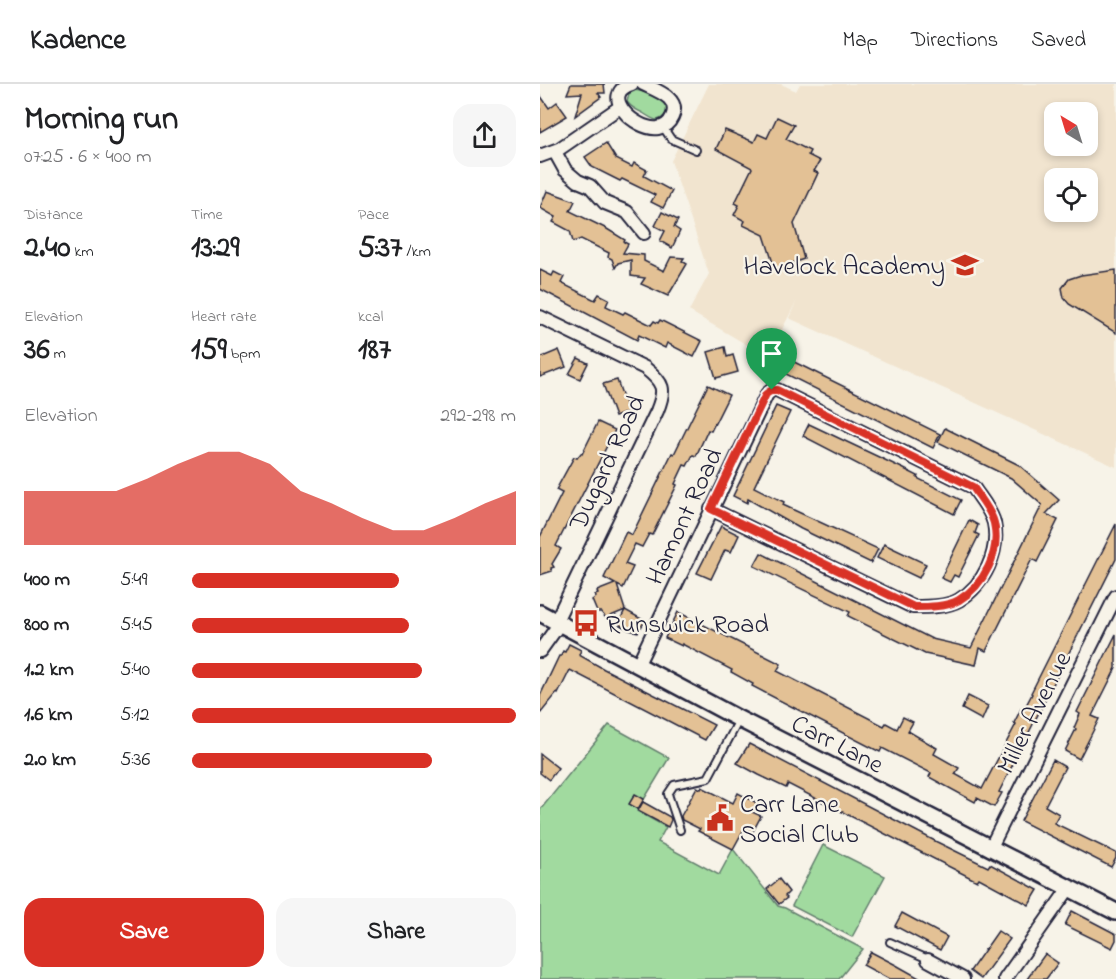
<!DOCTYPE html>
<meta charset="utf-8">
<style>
:root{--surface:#fff;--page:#f6f6f6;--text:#202124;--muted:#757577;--line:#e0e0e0;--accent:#d93025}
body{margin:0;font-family:"Indie Flower",sans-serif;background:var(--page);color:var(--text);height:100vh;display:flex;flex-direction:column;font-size:22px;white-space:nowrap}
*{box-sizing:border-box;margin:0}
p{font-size:20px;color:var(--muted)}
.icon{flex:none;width:33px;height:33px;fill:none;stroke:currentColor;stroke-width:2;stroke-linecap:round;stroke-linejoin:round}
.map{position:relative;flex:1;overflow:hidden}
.details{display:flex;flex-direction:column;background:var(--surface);width:540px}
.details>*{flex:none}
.needle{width:39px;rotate:322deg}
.fabs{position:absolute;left:504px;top:18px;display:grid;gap:12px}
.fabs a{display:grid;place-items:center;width:54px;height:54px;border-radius:12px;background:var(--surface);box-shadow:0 3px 9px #0003;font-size:30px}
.pin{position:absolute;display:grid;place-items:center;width:51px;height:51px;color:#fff;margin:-62px -26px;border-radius:50% 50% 50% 0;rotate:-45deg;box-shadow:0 0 6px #0007}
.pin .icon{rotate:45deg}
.round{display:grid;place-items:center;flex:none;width:63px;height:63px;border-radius:18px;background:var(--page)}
.overview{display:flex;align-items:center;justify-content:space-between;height:102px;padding:0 24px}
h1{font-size:33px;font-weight:700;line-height:45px}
.stats{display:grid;grid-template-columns:repeat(3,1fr);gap:9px;height:102px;padding:6px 24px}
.stats div{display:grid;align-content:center}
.stats b{font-size:30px;font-weight:700}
.stats small{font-size:16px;font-weight:400}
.stats p{font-size:16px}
.chart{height:168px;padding:12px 24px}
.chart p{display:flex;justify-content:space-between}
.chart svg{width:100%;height:108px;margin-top:6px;fill:var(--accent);opacity:.7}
.cta{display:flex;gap:12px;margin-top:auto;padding:12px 24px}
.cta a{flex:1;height:69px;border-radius:18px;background:var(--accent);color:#fff;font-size:24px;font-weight:700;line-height:69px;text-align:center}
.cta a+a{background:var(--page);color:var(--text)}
ul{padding:0 24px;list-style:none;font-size:20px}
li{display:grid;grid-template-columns:96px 72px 1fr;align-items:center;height:45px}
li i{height:15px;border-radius:8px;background:var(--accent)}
header{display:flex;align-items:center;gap:36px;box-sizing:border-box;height:84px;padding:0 30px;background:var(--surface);border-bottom:2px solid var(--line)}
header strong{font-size:28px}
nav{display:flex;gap:33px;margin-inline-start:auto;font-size:21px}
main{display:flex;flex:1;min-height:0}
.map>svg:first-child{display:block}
</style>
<header>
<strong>Kadence</strong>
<nav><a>Map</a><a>Directions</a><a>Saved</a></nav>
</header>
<main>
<section class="details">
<div class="overview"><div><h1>Morning run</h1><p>07:25 · 6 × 400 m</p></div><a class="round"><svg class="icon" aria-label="share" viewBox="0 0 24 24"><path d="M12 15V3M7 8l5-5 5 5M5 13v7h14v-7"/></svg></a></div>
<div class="stats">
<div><p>Distance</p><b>2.40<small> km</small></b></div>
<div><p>Time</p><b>13:29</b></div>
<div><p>Pace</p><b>5:37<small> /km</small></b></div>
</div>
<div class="stats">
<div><p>Elevation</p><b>36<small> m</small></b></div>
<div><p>Heart rate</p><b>159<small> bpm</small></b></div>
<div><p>kcal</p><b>187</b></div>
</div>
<div class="chart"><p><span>Elevation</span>292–298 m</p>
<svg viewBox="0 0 160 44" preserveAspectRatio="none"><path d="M0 44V22L10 22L20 22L30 22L40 17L50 11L60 6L70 6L80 11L90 22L100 27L110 33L120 38L130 38L140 33L150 27L160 22V44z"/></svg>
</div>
<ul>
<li><b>400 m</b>5:49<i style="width:64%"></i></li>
<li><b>800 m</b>5:45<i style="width:67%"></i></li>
<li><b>1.2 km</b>5:40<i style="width:71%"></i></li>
<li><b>1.6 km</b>5:12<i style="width:100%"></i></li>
<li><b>2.0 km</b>5:36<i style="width:74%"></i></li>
</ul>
<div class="cta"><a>Save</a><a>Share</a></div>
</section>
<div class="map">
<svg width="576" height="895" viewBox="0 0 576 895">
<rect width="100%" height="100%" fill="#f7f3e8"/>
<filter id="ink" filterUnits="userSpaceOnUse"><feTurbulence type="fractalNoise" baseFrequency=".0167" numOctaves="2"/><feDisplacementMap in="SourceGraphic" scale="12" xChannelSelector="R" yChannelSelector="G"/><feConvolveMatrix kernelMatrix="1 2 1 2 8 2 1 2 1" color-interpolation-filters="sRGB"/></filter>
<g filter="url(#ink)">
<!-- built -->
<path fill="#f1e4cf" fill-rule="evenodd" d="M169 0H241L256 7 260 0H576V383L249 234 256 218 228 273 149 227 169 190 131 77ZM514 28H548V62H514ZM514 94H548V128H514Z"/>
<!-- green -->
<g fill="#a1da9f" stroke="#627e6d" stroke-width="1.5">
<path d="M94 6C105 7 138 17 124 32 122 34 119 36 116 36 112 35 106 31 103 29 96 26 92 24 87 18L89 10Z"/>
<polygon points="69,641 129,674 97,727 126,743 118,758 179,791 193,765 238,822 245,824 323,865 299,895 0,895 0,726"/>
<polygon points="283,761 345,792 312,853 252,822"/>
</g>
<!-- building -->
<g fill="#e3c195" stroke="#22223b" stroke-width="1.5">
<polygon points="31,0 64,0 65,9 58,9 61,13 35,32 42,9 27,10"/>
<polygon points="0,11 9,24 17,18 27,32 0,48"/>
<polygon points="237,33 254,41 246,55 270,67 268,71 280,77 274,87 278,89 254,140 264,175 235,185 224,151 203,141 205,137 194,131 199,121 195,119 212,84 176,65 185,46 214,58 218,50 227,54"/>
<polygon points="66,59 76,75 92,83 94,79 107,86 104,92 132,107 123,124 111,118 115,111 82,95 80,97 52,83 45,73"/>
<polygon points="7,107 35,117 30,127 67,145 85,156 84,158 88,160 83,169 104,171 104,177 124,187 131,173 144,174 142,177 147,180 128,212 101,200 105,194 91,192 91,176 78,179 75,184 72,175 68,173 69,169 41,155 33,158 30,147 13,138 16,133 0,124"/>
<polygon points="122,128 138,136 134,143 140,147 132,164 120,157 125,147 115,142"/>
<polygon points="0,186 12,192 14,188 24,193 21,199 55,216 59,210 69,215 66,222 83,230 85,228 111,241 114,237 118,239 120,236 162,257 154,273 127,259 125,264 99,251 97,256 0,205"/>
<polygon points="576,186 576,249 529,220 524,214 522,204 529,195 541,191"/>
<polygon points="185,263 187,273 193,271 198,288 176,294 168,268"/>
<polygon points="19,266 26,283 0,293 0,274"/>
<polygon points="238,270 400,350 393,364 232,283"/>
<polygon points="38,274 48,279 40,295 29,290"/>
<polygon points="77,296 88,328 75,333 63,300"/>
<polygon points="168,301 189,311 171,347 168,346 156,372 153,371 147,382 144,381 135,400 137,401 112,451 109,450 102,463 95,460 85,480 93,483 83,504 77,501 85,526 105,537 98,548 89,546 78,540 85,526 66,534 61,528 57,528 52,516 56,513 55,511 58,510 57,507 75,500 64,494 86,448 92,451 132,369 134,370"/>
<polygon points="236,322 250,328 214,403 244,418 243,421 338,465 331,479 261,445 208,415 207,419 193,412"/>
<polygon points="58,338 75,346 16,462 21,465 12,480 14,483 11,484 12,487 0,491 0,453 22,409 16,406 34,373 37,374 41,369 42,370"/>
<polygon points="269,340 364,385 378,392 377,394 421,416 414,430 263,352"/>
<polygon points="405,344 479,381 519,416 506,430 518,436 497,478 492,475 446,567 440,564 436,581 385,570 308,532 310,528 214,482 221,469 392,555 431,564 502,421 471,394 398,358"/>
<polygon points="429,436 438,441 435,449 439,451 418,493 414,491 410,498 401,494"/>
<polygon points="576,440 576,475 459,708 462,709 454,723 437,714 435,718 389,693 391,689 342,664 340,668 212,602 213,600 191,588 192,586 142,560 142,562 125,554 138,528 241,580 237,587 344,642 346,639 357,645 363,633 373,638 368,647 397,664 394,670 419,684 415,690 442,705 476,640 474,639 481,625 483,627 492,610 491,609"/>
<polygon points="181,442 199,451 191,468 185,466 171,495 157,489"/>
<polygon points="344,460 386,480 379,494 337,474"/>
<polygon points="576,550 576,584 552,632 559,635 539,675 525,667 536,645 534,644 540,630 537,628"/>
<polygon points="29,560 41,566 39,571 64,585 174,641 165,656 30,586 18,610 17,609 0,630 0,612 19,572 21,572 23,567 25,568"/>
<polygon points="428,612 448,622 442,636 422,625"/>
<polygon points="209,660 397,758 448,783 450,780 498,806 489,821 439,794 437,797 248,700 246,704 219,691 197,679"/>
<polygon points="0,670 18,684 9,696 0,689"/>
<polygon points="513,676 525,683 505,722 519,730 514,739 576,769 576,774 571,783 481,737"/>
<polygon points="157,703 161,705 162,703 193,719 198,709 217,719 212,728 221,732 212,749 204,745 193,765 158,747 160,745 142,736 141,732"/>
<polygon points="95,710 104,715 98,725 89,720"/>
<polygon points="103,718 130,733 131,736 128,743 98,727"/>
<polygon points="239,795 249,808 245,812 247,814 239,820 227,805"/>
<polygon points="532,827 576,850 576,856 572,864 525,841"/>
<polygon points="362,829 407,853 400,866 355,842"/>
<polygon points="458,847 470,855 441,895 430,887"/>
<polygon points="331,868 356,881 381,895 349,895 323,881"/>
<polygon points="505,870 518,879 506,895 487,895"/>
</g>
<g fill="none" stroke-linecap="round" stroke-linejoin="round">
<defs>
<g id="service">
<polyline points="123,43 131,55 156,66"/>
<polyline points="140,746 128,710 134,701 168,694 199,636"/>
<polyline points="350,858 388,875"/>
</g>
<g id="minor">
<path d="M92 0C58 10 95 47 118 44 124 43 129 40 132 33 141 14 117 7 103 0"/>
<polyline points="15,68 25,86 38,97 50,102 65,119 87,128 104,149"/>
<polyline points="0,72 19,65 80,23"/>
<path d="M0 233 105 284C124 299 126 305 117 327L16 537"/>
<polyline points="0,567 20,539"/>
<path d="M98 580 227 310 232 306H237L433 403C440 414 451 426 454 439 460 468 444 501 419 516 407 523 387 523 373 523L171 425"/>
<polyline points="450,765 576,512"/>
<polyline points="388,876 423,895"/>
<polyline points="465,895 529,804"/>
</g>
<polyline id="tertiary" points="0,529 199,635 576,828"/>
</defs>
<!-- service casing -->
<use href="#service" stroke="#22223b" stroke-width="10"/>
<!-- minor casing -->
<use href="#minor" stroke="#22223b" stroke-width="16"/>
<!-- tertiary casing -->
<use href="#tertiary" stroke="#22223b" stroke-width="20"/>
<!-- service -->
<use href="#service" stroke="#f7f3e8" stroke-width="6"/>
<!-- minor -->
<use href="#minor" stroke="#f7f3e8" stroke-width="12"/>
<!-- tertiary -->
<use href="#tertiary" stroke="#f7f3e8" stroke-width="15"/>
</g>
</g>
<g fill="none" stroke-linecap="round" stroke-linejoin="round" filter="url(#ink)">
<defs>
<path id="route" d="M232 306H237L433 403C440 414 451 426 454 439 461 468 444 501 419 516 407 523 387 523 374 523L171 425 226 310Z"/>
</defs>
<!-- route casing -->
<use href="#route" stroke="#fff" stroke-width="12"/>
<!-- route -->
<use href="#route" stroke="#d93025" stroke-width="8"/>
</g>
<!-- icons -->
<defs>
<symbol id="school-bare" viewBox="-9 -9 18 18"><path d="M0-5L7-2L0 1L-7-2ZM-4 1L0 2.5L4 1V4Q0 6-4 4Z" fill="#c8321e" stroke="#f7f3e8" stroke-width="2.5" paint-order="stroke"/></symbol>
<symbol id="bus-bare" viewBox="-9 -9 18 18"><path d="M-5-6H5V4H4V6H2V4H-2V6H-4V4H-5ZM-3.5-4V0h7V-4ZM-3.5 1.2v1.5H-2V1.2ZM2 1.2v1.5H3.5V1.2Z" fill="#c8321e" stroke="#f7f3e8" stroke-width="2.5" paint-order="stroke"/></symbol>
<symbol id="civic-bare" viewBox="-9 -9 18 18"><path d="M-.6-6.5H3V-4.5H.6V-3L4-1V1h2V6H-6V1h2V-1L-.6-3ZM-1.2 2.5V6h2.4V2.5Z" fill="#c8321e" stroke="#f7f3e8" stroke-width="2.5" paint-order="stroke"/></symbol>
</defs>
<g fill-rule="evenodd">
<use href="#school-bare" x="406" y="162" width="38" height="38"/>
<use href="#bus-bare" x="27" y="520" width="38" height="38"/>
<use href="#civic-bare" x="161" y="715" width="38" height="38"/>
</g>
<g text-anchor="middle" stroke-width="4.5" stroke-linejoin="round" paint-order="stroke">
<!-- poi labels -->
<g font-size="26" fill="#22223b" stroke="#f7f3e8" text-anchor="start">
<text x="405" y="190" text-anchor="end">Havelock Academy</text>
<text x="66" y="548">Runswick Road</text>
<text x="200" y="728">Carr Lane<tspan x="200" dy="30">Social Club</tspan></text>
</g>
<!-- street labels -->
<g font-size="26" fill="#22223b" stroke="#f7f3e8">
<text transform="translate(66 378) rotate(-65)" y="9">Dugard Road</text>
<text transform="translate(143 432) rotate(-65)" y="9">Hamont Road</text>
<text transform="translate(493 628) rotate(-63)" y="9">Miller Avenue</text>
<text transform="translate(298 659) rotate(27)" y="9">Carr Lane</text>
</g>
</g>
</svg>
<div class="fabs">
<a><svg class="needle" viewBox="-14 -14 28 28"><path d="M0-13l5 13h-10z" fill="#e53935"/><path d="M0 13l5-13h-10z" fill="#757577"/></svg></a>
<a><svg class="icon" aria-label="locate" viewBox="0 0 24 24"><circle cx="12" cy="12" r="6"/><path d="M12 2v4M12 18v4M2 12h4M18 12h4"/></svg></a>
</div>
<div class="pin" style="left:232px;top:306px;background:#1e9e55"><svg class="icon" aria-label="arrive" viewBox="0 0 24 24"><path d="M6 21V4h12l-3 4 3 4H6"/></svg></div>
</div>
</main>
